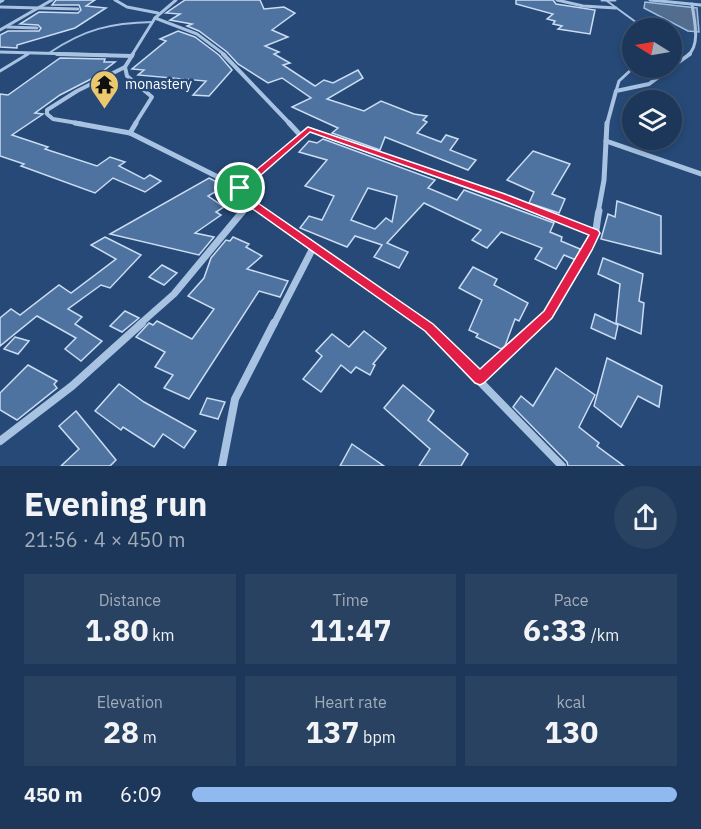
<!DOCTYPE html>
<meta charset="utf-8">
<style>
:root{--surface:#1c3759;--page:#294262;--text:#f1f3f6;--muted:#a0acba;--line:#3a516f;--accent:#90b9f0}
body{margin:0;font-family:"IBM Plex Sans",sans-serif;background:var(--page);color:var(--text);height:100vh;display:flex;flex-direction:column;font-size:22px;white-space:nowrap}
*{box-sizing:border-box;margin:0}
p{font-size:20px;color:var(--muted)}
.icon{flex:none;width:33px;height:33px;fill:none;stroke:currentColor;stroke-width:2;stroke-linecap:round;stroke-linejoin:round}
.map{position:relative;height:466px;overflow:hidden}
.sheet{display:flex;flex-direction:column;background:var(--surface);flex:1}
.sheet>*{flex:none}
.needle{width:39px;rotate:281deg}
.controls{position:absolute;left:622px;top:18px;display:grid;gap:12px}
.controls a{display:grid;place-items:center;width:60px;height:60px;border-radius:50%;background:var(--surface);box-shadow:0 3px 9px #0003,0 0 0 2px var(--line);font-size:30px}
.pin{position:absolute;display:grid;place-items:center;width:51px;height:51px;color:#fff;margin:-26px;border:3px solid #fff;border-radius:50%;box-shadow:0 2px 6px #0007}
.round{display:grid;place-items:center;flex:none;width:63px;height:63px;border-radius:32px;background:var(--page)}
.headline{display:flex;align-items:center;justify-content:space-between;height:102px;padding:0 24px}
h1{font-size:33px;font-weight:800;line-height:45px}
.figures{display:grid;grid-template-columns:repeat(3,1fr);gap:9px;height:102px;padding:6px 24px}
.figures div{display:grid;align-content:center;border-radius:0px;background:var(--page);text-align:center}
.figures b{font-size:30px;font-weight:800}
.figures small{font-size:16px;font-weight:400}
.figures p{font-size:16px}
ul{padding:0 24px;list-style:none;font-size:20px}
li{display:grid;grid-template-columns:96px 72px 1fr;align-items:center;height:45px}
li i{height:15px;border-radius:8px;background:var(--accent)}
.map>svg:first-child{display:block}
</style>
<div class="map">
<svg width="701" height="466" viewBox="0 0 701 466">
<rect width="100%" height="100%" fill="#264977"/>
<!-- water -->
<polygon fill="#536d8f" stroke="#9dbde3" stroke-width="1.5" points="645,2 697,8 699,32 688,31 644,8"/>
<!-- building -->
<g fill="#4f73a1" stroke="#cadcf2" stroke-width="1.5" fill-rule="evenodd">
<polygon points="56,0 95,0 86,6 106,8 75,28 17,45 17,48 0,47 0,35 8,31 39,31 41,28 38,25 20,24 39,12 78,13 81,10 79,5 52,5"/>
<polygon points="185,0 260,0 264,9 284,7 295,13 272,30 288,37 265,46 279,52 274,54 290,63 283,65 315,86 324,80 333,83 358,70 363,78 327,99 364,111 381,101 414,114 427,116 423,120 427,122 417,133 441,142 446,135 458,139 450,150 476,160 468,170 385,137 380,150 332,133 338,128 292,107 311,98 282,78 268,83 238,64 227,52 199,31 187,26 192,24 170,20 180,14 166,13"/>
<polygon points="516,0 553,0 556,4 595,10 590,34 558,29 562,26 553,24 555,21 547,19 553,14 516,4"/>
<polygon points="178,31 195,37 219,55 232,70 209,96 193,95 206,81 138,75 144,70 132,69 166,41 160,39"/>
<polygon points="60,58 105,59 104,62 115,62 95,77 60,95 35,113 43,114 12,135 48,147 45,149 97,166 110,157 125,162 119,166 144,179 150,175 161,181 145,192 113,178 95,193 21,166 24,164 0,156 0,94 8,95"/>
<path d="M323 139 435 180 428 188 457 200 464 190 554 223 550 232 562 237 561 241 580 249 578 258 576 260 564 255 556 269 535 259 542 248 501 232 487 248 472 240 481 230 424 203 387 243 408 252 399 268 374 257 382 245 355 236 347 247 300 228 309 216 322 220 334 196 305 186 327 160 299 152 309 141 317 143ZM368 188 397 196 392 222 386 218 375 229 351 220Z"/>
<polygon points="533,151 570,164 552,194 565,199 559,213 529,203 534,192 507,180"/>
<polygon points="209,178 225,186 208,196 224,207 216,212 221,215 195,233 214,237 199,255 110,234"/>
<polygon points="617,201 661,216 661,254 601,239 608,214 615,217"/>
<polygon points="105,237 141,255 110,288 101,285 68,309 82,317 75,324 102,341 81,361 65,349 76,338 37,316 0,346 0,318 11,309 20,315 59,285 71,293 116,259 91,245"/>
<polygon points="233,237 249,244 246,247 262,256 247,269 288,281 280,297 259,291 189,399 164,388 173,375 155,367 165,352 136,337 149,323 153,325 157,321 192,339 214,309 188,296 204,278 211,258 226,240 230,241"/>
<polygon points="603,258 643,274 639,301 644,303 641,334 616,323 620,284 598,274"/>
<polygon points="162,265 177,273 164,285 149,277"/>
<polygon points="473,267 497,279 494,285 528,303 519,321 515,319 505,346 501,349 476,337 478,334 469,330 482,300 459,288"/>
<polygon points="125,311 139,318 122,332 110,326"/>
<polygon points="595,314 618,325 615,339 591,328"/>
<polygon points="364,331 386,348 373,364 375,365 370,375 356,367 351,373 341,365 321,392 303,379 322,356 316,351 332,334 349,347"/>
<polygon points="15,337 29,341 18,354 4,349"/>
<polygon points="607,358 662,386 659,407 638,396 621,427 594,406"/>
<polygon points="28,365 57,381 54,384 57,388 17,420 0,410 0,393"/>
<polygon points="556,368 595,395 579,427 599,443 597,446 624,466 568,466 567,462 513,407 521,396 533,406"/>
<polygon points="119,384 144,402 196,431 184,448 163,434 154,447 123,427 121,430 95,411"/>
<polygon points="403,385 434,411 428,420 468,454 461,466 419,466 430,449 384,408"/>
<polygon points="207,398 225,402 218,419 200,414"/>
<polygon points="76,411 116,460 110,466 61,466 79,449 59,426"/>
<polygon points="352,444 384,466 340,466"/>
</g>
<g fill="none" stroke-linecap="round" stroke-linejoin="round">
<!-- service-far1 -->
<g stroke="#a8c2e2" stroke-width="2">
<polyline points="607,1 644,28"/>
<path d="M49 53C85 29 110 23 153 22"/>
<polyline points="25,55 29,53"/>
</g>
<!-- service -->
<g stroke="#a8c2e2" stroke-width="3">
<polyline points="0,71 28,54"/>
<polyline points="616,91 619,81 633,68"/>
</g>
<!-- minor-far4 -->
<g stroke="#a8c2e2" stroke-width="3">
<polyline points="115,0 127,7 158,13"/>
<polyline points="176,0 155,18 197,34 225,55"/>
<polyline points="557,0 583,6 616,8"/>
<polyline points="602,0 615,0"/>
<polyline points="650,0 701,5"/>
<polyline points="0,2 3,0"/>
<polyline points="0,7 78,9"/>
<polyline points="7,27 37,28"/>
<polyline points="0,30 52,0"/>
<polyline points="0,52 107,55"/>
<polyline points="132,55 155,18"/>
<path d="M688 55C701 45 694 19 692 4"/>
</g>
<!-- minor-far3 -->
<g stroke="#a8c2e2" stroke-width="4">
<polyline points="57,54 132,56"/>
<polyline points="133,54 125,67 127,76 152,97 135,124"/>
<polyline points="223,54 290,124"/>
<polyline points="672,67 690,54"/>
<polyline points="83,124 53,119 47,114 47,110 77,91 125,67"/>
<polyline points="607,124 616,91 649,84 671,68"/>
</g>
<!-- minor-far2 -->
<g stroke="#a8c2e2" stroke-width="5">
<polyline points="75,123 130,133"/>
<polyline points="136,123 130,133 240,188"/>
<polyline points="289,123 301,136"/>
<polyline points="606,141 701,174"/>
<polyline points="242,213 251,202"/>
<path d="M266 213C255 205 250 196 240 188L308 129 542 213"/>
<polyline points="598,213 604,180 607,123"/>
</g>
<!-- minor-far1 -->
<g stroke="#a8c2e2" stroke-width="7">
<polyline points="264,211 425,324"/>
<polyline points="538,211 595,233"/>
<polyline points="140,324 174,294 243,211"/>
<polyline points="274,324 313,248"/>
<path d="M537 324C555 307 587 258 595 234 597 227 597 219 599 211"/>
</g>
<!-- minor -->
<g stroke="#a8c2e2" stroke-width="8">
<polyline points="423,323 562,466"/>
<polyline points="480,378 538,323"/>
<polyline points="0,441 72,386 142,323"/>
<polyline points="222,466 235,399 274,323"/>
</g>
</g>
<!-- route -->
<path fill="#e11d48" stroke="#fff" stroke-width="1.5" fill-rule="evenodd" d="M308 127 505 194 598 230 600 233 592 250 552 318 484 383 480 385 475 383 425 331 247 205 244 197 236 188 237 186ZM310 132 499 199 589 235 544 311 480 369 433 324 255 201 246 188Z"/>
<!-- icons -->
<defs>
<symbol id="temple-pin" viewBox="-11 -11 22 30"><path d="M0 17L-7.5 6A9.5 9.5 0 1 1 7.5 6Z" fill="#ebc76e" stroke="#264977"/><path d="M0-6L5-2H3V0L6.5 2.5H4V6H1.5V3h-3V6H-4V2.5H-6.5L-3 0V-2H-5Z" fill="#111"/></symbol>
</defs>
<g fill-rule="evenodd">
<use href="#temple-pin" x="88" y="68" width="33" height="45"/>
</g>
<g text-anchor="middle" stroke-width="5" stroke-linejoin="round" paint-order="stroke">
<!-- far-poi labels -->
<g font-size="14" fill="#fff" stroke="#264977" text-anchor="start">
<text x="125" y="89">monastery</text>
</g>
</g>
</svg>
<div class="controls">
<a><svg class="needle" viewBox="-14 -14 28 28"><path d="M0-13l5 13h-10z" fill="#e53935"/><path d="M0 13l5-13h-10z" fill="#a0acba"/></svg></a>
<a><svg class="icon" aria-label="layers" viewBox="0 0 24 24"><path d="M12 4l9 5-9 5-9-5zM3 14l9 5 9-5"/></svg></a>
</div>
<div class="pin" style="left:240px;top:188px;background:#1e9e55"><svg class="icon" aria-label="arrive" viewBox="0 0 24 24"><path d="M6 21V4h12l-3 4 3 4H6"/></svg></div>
</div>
<section class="sheet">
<div class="headline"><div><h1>Evening run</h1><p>21:56 · 4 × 450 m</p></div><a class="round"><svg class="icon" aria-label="share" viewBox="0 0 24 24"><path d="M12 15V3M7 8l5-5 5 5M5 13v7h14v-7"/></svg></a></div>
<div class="figures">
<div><p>Distance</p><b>1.80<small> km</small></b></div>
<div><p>Time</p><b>11:47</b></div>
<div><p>Pace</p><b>6:33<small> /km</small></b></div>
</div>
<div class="figures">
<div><p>Elevation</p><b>28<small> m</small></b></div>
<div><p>Heart rate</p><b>137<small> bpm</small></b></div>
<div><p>kcal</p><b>130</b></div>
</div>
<ul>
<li><b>450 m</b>6:09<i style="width:100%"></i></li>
</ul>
</section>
